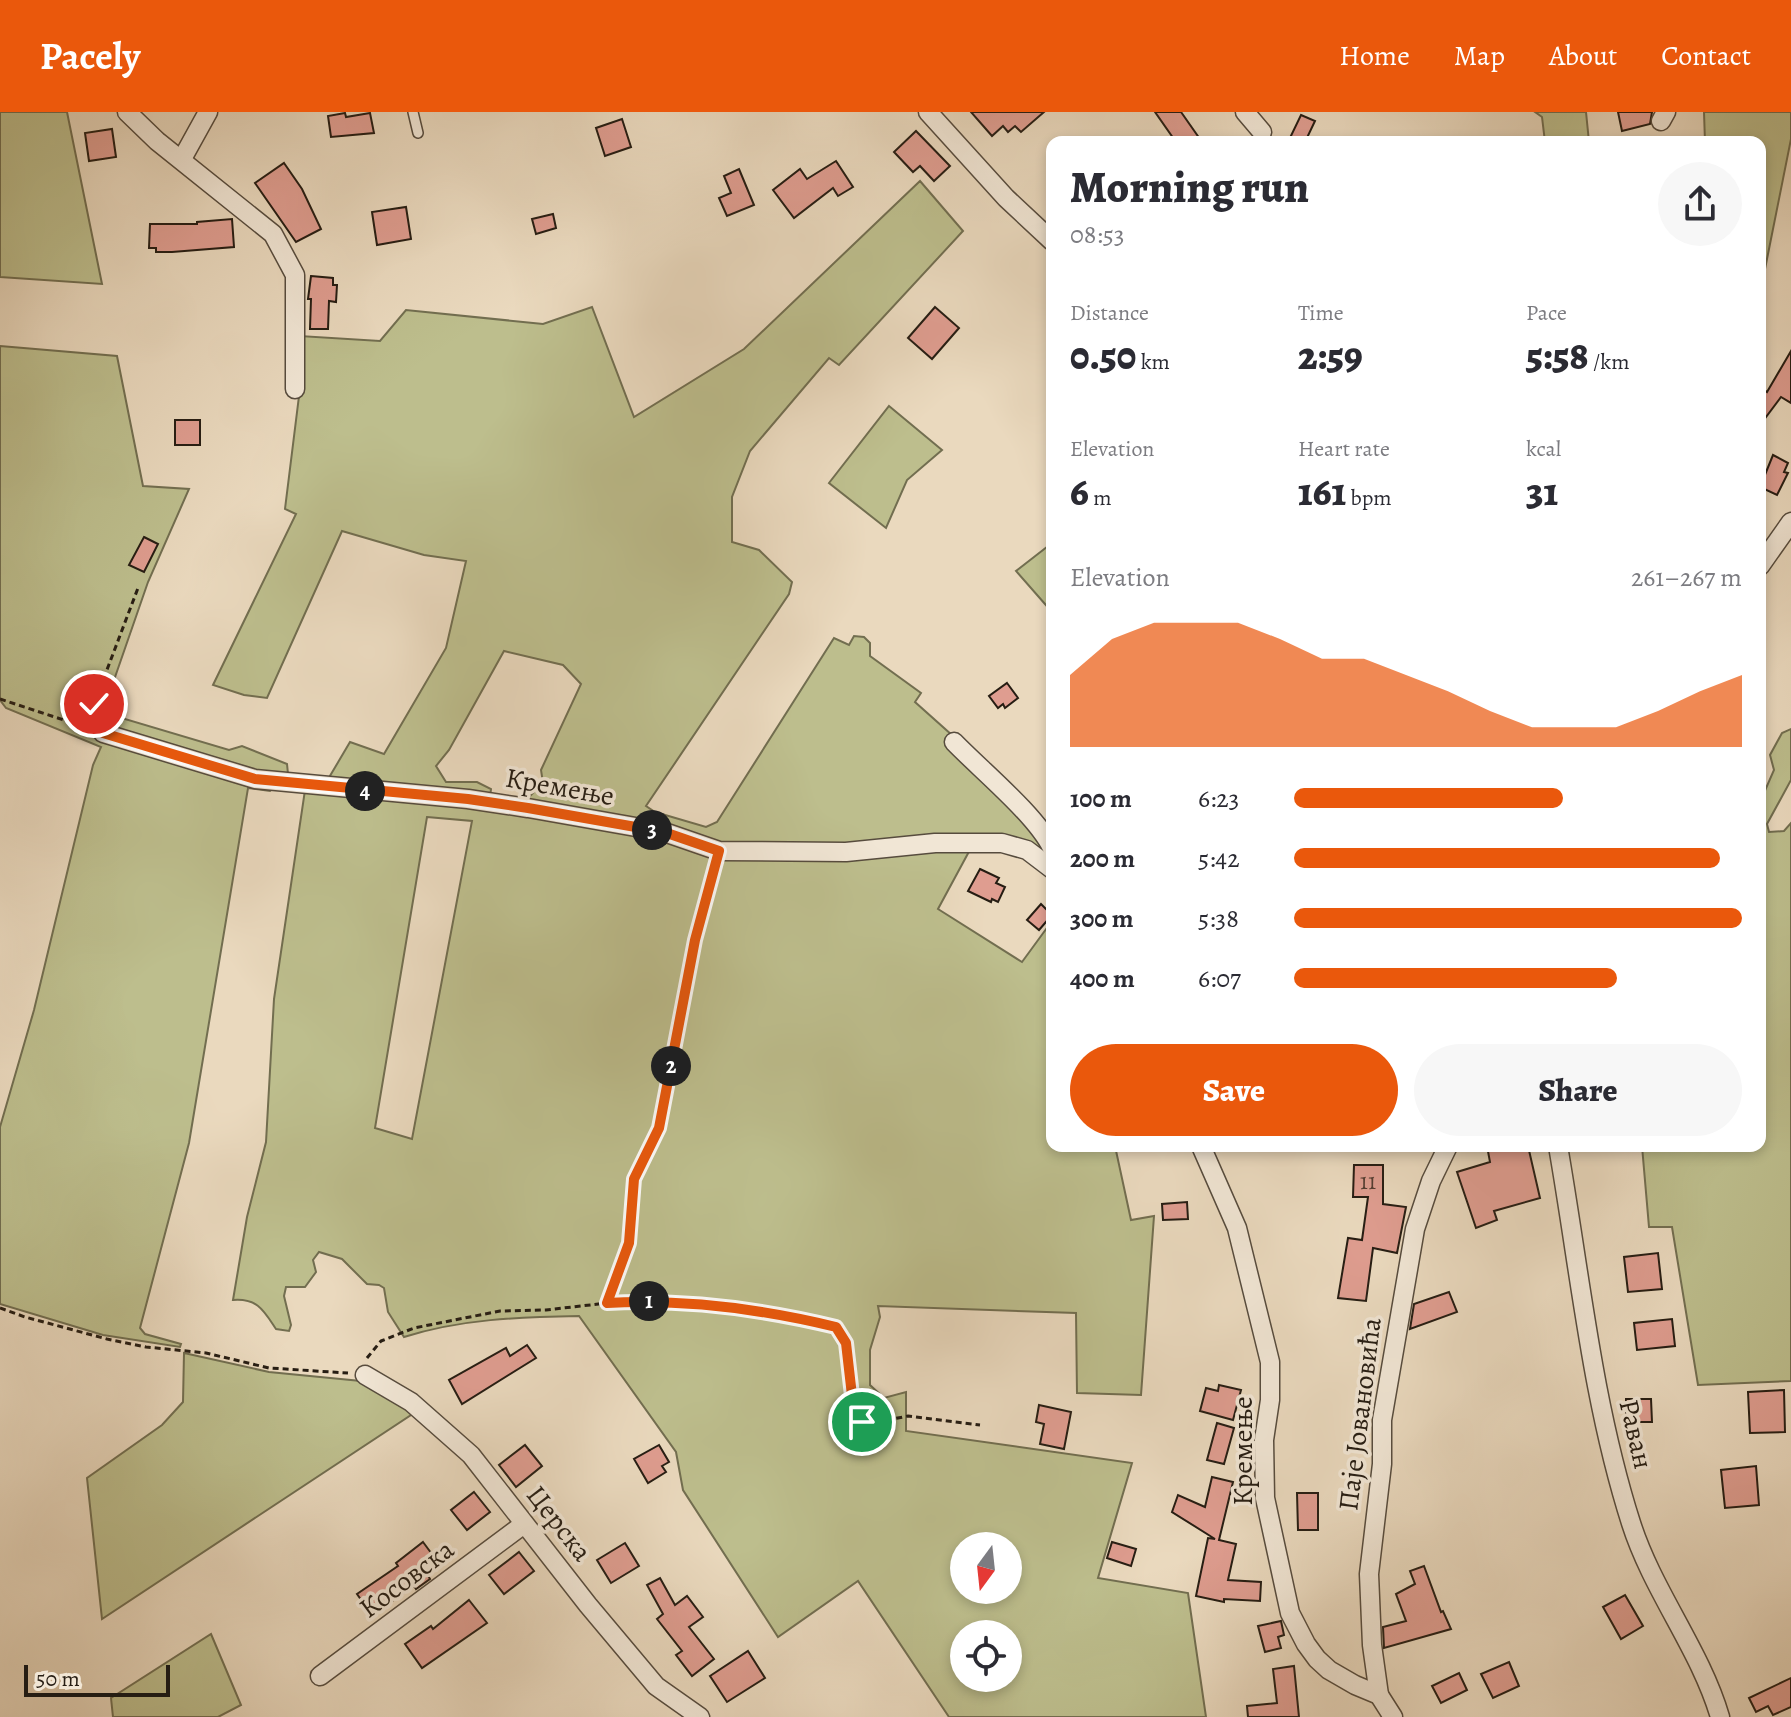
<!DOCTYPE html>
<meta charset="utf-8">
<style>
:root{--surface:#fff;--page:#f7f7f7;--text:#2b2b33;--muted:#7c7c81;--accent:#ea580c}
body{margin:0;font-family:Alegreya,serif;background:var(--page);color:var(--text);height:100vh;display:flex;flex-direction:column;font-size:30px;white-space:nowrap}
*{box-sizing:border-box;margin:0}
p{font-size:26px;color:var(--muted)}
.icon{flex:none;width:44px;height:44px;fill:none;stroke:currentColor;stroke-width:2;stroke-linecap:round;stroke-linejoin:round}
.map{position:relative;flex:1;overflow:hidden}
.drawer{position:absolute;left:1046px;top:24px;width:720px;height:1016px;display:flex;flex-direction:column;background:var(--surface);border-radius:16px;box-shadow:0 4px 12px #0003}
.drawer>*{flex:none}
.needle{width:52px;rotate:195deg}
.fabs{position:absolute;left:950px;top:1420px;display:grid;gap:16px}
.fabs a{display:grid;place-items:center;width:72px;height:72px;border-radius:50%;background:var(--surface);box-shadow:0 4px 12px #0003;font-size:40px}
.scale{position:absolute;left:24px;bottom:20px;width:146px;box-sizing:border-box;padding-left:8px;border:4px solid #261d13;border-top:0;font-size:22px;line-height:28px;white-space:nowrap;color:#261d13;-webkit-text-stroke:6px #f1e6d5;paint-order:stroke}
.pin{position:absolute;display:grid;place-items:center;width:68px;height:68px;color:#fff;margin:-34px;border:4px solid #fff;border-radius:50%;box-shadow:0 2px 8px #0007}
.km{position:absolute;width:40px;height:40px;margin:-20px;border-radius:50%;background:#222;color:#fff;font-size:22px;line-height:40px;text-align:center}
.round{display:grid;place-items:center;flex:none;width:84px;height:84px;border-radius:42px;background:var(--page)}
.headline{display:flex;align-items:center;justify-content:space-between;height:136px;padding:0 24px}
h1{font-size:44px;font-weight:800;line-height:60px}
.figures{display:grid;grid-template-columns:repeat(3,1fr);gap:12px;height:136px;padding:8px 24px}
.figures div{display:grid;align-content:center}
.figures b{font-size:40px;font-weight:800}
.figures small{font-size:22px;font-weight:400}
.figures p{font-size:22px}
.chart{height:224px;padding:16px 24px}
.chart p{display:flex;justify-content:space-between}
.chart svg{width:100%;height:144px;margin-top:8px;fill:var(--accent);opacity:.7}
.cta{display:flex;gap:16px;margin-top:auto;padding:16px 24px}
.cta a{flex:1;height:92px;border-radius:48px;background:var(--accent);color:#fff;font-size:32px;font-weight:800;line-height:92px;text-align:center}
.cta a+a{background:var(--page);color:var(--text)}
ul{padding:0 24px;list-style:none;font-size:26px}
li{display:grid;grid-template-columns:128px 96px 1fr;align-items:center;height:60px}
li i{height:20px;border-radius:10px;background:var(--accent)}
header{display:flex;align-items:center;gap:48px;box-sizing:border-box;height:112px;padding:0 40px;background:var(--accent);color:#fff}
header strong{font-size:38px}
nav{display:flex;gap:44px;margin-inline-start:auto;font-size:28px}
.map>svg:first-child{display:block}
</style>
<header>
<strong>Pacely</strong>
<nav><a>Home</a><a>Map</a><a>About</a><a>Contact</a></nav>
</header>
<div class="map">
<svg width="1791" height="1605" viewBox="0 0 1791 1605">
<rect width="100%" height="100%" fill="#ead9be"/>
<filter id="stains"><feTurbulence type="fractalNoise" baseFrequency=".0025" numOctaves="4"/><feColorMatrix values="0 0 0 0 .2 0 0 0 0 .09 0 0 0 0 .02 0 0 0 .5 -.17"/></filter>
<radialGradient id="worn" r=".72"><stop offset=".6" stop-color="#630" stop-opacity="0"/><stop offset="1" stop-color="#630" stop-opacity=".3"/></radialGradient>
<!-- green -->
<g fill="#bdbe8d" stroke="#726e50" stroke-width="2" fill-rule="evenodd">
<polygon points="0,0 67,0 102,172 0,165"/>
<polygon points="1535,0 1586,0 1589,30 1545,30 1542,5"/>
<polygon points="1704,0 1791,0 1791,27 1760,182 1760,30 1705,30"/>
<polygon points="920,69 963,119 839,253 829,246 750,339 732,385 732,430 759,438 792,470 789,482 646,694 655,700 706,715 717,710 834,526 849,533 854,524 864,525 870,531 870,544 921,581 915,590 953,624 1044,728 1035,740 720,735 531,692 529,685 543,671 541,658 581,572 563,553 504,539 449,638 436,654 446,670 477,670 491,677 490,685 327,669 350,630 384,642 446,536 466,449 424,443 342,419 267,586 244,583 213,573 296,402 285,397 300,276 300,224 380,229 406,198 543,212 592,195 634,305 744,237"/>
<polygon points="0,234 117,244 143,374 189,377 148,470 105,594 108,602 229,638 242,634 287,652 288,662 270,679 248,676 189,1031 140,1216 145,1222 181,1232 180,1235 103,1223 0,1192 0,1015 34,898 93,653 101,635 6,596 0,588"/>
<polygon points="889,294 942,338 907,368 886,416 829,371"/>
<polygon points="1052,431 1052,500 1016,459"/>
<polygon points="1791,617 1791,668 1767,712 1769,720 1784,719 1791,711 1791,1269 1698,1273 1672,1115 1649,1115 1642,1034 1760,1034 1760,690 1774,658 1770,643 1782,621"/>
<path d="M305 678 469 694 662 724 719 742 972 734 938 797 1022 850 1052 809V1034H1115L1131 1108 1154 1104 1141 1283 1077 1281 1076 1201 878 1194 880 1205 870 1238V1273L884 1286 906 1280V1319L1132 1351 1098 1466 1188 1481 1206 1605H949L858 1469 778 1525 683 1378 676 1340 579 1204C519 1205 461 1207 404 1225L388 1200 384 1176 379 1173 367 1172 342 1147 319 1140 313 1148 316 1160 305 1175H286L284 1184 291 1213 289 1219 276 1217C264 1199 258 1186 233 1188L247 1105 266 1030 274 887ZM427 705 472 709 412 1027 375 1016ZM964 1434H1008V1478H964ZM964 1522H1008V1566H964Z"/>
<polygon points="184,1241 269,1260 361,1269 414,1301 102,1507 87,1366 162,1313 183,1290"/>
<polygon points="211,1522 241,1593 218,1605 113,1605 111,1586"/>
</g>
<!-- building -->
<g fill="#df9d90" stroke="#261d13" stroke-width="2">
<polygon points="971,0 1044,0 1021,20 1015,14 1008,20 1003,14 992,24"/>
<polygon points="1155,0 1181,0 1202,30 1176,30"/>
<polygon points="1618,0 1652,0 1650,12 1622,19"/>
<polygon points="345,1 346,5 370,1 374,21 331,25 328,4"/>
<polygon points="1301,3 1315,9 1305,30 1288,30"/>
<polygon points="622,7 631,35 605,44 596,16"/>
<polygon points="112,17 116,45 89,49 85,21"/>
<polygon points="916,19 950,54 934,69 920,54 913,60 894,40"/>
<polygon points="836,49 853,75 838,84 833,76 794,106 773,78 800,57 807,67"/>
<polygon points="284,51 302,77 321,117 296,130 255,71"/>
<polygon points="739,57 754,93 727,104 719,86 731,81 724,64"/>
<polygon points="406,95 411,127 377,133 372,100"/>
<polygon points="553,102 556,116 536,122 532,107"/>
<polygon points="232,107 234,135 172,140 156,140 156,136 149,136 150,112 197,112 197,110"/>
<polygon points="311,164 333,166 333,173 337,173 336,190 329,189 328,217 310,217 311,187 308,187"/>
<polygon points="935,195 959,216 932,247 908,226"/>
<polygon points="1791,239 1791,291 1781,285 1760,313 1760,275 1767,280"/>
<rect x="175" y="308" width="25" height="25"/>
<polygon points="1773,343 1788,351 1784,360 1788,361 1777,383 1760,375"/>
<polygon points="144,425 158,432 144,460 129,453"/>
<polygon points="1007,571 1018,586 1005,596 1003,592 998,596 989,584"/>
<polygon points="980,757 999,766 996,771 1005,775 998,790 992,787 991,790 968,779"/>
<polygon points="1041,792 1052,803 1039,818 1027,808"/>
<polygon points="1487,1034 1528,1034 1540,1086 1494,1099 1497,1108 1476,1116 1457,1060 1490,1050"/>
<polygon points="1354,1053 1383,1053 1383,1092 1406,1095 1397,1141 1373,1136 1366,1189 1338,1186 1348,1126 1362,1128 1368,1085 1353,1085"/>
<polygon points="1187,1090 1188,1107 1163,1108 1162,1092"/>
<polygon points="1658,1141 1662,1177 1628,1180 1624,1145"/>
<polygon points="1449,1180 1457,1200 1410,1217 1414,1192"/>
<polygon points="1672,1207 1675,1234 1637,1238 1634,1211"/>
<polygon points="527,1233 536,1246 462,1292 449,1268 506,1236 510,1244"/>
<polygon points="1219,1273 1241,1278 1233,1308 1200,1299 1206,1276 1218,1279"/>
<polygon points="1784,1278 1785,1320 1750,1321 1748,1280"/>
<polygon points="1626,1287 1651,1287 1652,1310 1626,1310"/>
<polygon points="1039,1293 1071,1300 1064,1337 1040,1332 1044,1312 1036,1310"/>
<polygon points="1217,1311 1234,1316 1224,1352 1207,1348"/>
<polygon points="525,1333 542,1354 516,1375 499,1353"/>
<polygon points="659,1333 669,1350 662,1354 666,1360 648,1371 634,1347"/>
<polygon points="1756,1354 1759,1393 1725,1396 1721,1358"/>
<polygon points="1212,1365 1233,1370 1219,1428 1236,1432 1228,1468 1261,1470 1260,1489 1224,1487 1224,1490 1196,1484 1208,1426 1215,1427 1172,1400 1178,1383 1205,1395"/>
<polygon points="474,1380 490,1400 467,1418 451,1398"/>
<polygon points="1297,1381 1318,1381 1318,1418 1298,1418"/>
<polygon points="423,1430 440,1453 427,1462 430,1467 416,1477 414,1474 372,1503 357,1482 398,1454 396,1451"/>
<polygon points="1112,1430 1136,1437 1131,1454 1107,1446"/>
<polygon points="625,1431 639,1454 611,1471 597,1448"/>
<polygon points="519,1440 534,1459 504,1482 489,1463"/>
<polygon points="1424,1454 1441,1500 1443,1499 1451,1517 1384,1536 1383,1515 1406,1509 1396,1482 1415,1472 1410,1459"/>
<polygon points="660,1466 675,1493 687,1484 703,1505 689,1515 714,1547 692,1564 676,1543 682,1539 657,1507 663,1502 647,1473"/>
<polygon points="1625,1483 1643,1514 1621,1527 1603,1495"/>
<polygon points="469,1488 487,1511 422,1556 405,1532 431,1514 433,1517"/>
<polygon points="1281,1509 1284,1523 1278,1525 1281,1536 1265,1540 1258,1514"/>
<polygon points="748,1539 765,1566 727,1590 710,1564"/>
<polygon points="1509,1550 1519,1574 1493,1586 1481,1562"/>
<polygon points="1294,1554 1299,1605 1248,1605 1247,1594 1277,1591 1273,1557"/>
<polygon points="1459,1561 1467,1578 1441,1591 1432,1574"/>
<polygon points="1791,1566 1791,1595 1773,1603 1768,1594 1756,1600 1749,1586"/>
</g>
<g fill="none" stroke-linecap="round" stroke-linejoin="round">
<defs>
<polyline id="lane" points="413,0 418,21"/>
<g id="street">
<polyline points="127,0 157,29 273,122 295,163 295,277"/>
<polyline points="928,0 1006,86 1052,129"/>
<polyline points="1245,0 1262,20"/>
<polyline points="1661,9 1666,0"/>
<polyline points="182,47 208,0"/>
<polyline points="1760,454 1791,410"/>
<polyline points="103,621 255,667 468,687 528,696 664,720 719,739 846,740 935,731 1002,731 1027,738 1052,757"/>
<path d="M954 630C981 658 1036 703 1052 736"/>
<polyline points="1201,1034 1237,1116 1270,1250 1270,1288 1264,1328 1265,1386 1290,1501 1306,1532 1317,1547 1329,1558 1355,1573 1379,1583 1393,1605"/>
<path d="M1558 1034C1580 1160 1592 1289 1631 1411 1653 1480 1700 1537 1720 1605"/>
<polyline points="365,1263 411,1290 471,1343 588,1493 656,1574 700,1605"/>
<polyline points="320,1564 524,1412"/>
<polyline points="1379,1583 1372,1533 1369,1462 1382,1352 1382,1308 1415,1117 1431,1069 1448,1034"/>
</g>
</defs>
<!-- lane casing -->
<use href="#lane" stroke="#574c3e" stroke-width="12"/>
<!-- street casing -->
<use href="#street" stroke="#574c3e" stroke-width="21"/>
<!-- path -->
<g stroke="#261d13" stroke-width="3" stroke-dasharray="6 4" stroke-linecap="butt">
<polyline points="0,587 85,615"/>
<polyline points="94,605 94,592 138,476"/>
<polyline points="607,1191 629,1131 634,1067 659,1016 695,828 714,758"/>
<polyline points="0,1196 25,1205 107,1227 146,1235 206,1241 269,1256 348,1261"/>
<polyline points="367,1246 381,1229 414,1216 500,1199 546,1198 607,1191 652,1189 784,1202 836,1215 846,1231 854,1301 862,1310 873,1311 908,1304 980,1313"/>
</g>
<!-- lane -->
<use href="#lane" stroke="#f1e6d5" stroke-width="9"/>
<!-- street -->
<use href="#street" stroke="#f1e6d5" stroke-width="18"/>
</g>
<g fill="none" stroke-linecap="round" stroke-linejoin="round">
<defs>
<path id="route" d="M94 592V611L103 621 255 667 468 687 528 696 664 720 719 739 695 828 659 1016 634 1067 629 1131 607 1191C684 1187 762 1197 836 1215L846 1231 854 1301 862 1310"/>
</defs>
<!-- route casing -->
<use href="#route" stroke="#fff" stroke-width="16"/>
<!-- route -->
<use href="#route" stroke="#ea580c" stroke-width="10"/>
</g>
<g text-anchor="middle" stroke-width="7" stroke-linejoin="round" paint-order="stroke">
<!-- number labels -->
<g font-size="24" fill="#543d32">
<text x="1368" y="1077">11</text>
</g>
<!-- street labels -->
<g font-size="28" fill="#261d13" stroke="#f1e6d5">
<text transform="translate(560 674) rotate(10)" y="10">Кремење</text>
<text transform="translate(1359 1302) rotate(-83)" y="10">Паје Јовановића</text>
<text transform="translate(1637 1322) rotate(77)" y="10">Раван</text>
<text transform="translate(1242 1339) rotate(-90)" y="10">Кремење</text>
<text transform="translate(560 1411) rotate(52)" y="10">Церска</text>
<text transform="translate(406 1466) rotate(-37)" y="10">Косовска</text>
</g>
</g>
<rect width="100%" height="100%" filter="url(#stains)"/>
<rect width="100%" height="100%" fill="url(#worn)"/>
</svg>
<div class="fabs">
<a><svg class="needle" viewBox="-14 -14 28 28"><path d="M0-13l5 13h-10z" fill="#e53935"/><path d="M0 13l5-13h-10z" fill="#7c7c81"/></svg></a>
<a><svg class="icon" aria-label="locate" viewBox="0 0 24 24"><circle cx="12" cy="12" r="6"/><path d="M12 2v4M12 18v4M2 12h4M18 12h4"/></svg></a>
</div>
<div class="scale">50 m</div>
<div class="pin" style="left:862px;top:1310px;background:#1e9e55"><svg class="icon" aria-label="arrive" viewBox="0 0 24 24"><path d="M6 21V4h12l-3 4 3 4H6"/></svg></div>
<div class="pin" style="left:94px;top:592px;background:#d93025"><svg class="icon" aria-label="check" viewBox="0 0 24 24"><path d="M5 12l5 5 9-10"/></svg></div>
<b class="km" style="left:649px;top:1189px">1</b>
<b class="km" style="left:671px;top:954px">2</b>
<b class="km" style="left:652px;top:718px">3</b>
<b class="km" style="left:365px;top:679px">4</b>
<section class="drawer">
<div class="headline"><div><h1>Morning run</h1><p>08:53</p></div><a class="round"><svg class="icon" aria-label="share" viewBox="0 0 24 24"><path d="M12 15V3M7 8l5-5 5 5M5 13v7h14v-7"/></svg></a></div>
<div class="figures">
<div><p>Distance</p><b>0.50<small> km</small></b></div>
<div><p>Time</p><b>2:59</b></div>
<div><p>Pace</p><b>5:58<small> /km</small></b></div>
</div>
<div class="figures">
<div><p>Elevation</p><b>6<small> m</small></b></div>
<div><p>Heart rate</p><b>161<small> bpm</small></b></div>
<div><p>kcal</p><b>31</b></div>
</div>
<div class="chart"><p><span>Elevation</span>261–267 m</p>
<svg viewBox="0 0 160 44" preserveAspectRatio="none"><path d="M0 44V22L10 11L20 6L30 6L40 6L50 11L60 17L70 17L80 22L90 27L100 33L110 38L120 38L130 38L140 33L150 27L160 22V44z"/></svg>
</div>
<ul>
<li><b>100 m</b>6:23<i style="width:60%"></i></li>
<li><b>200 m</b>5:42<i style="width:95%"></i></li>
<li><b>300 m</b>5:38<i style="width:100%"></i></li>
<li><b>400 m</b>6:07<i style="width:72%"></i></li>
</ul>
<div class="cta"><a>Save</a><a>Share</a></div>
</section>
</div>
